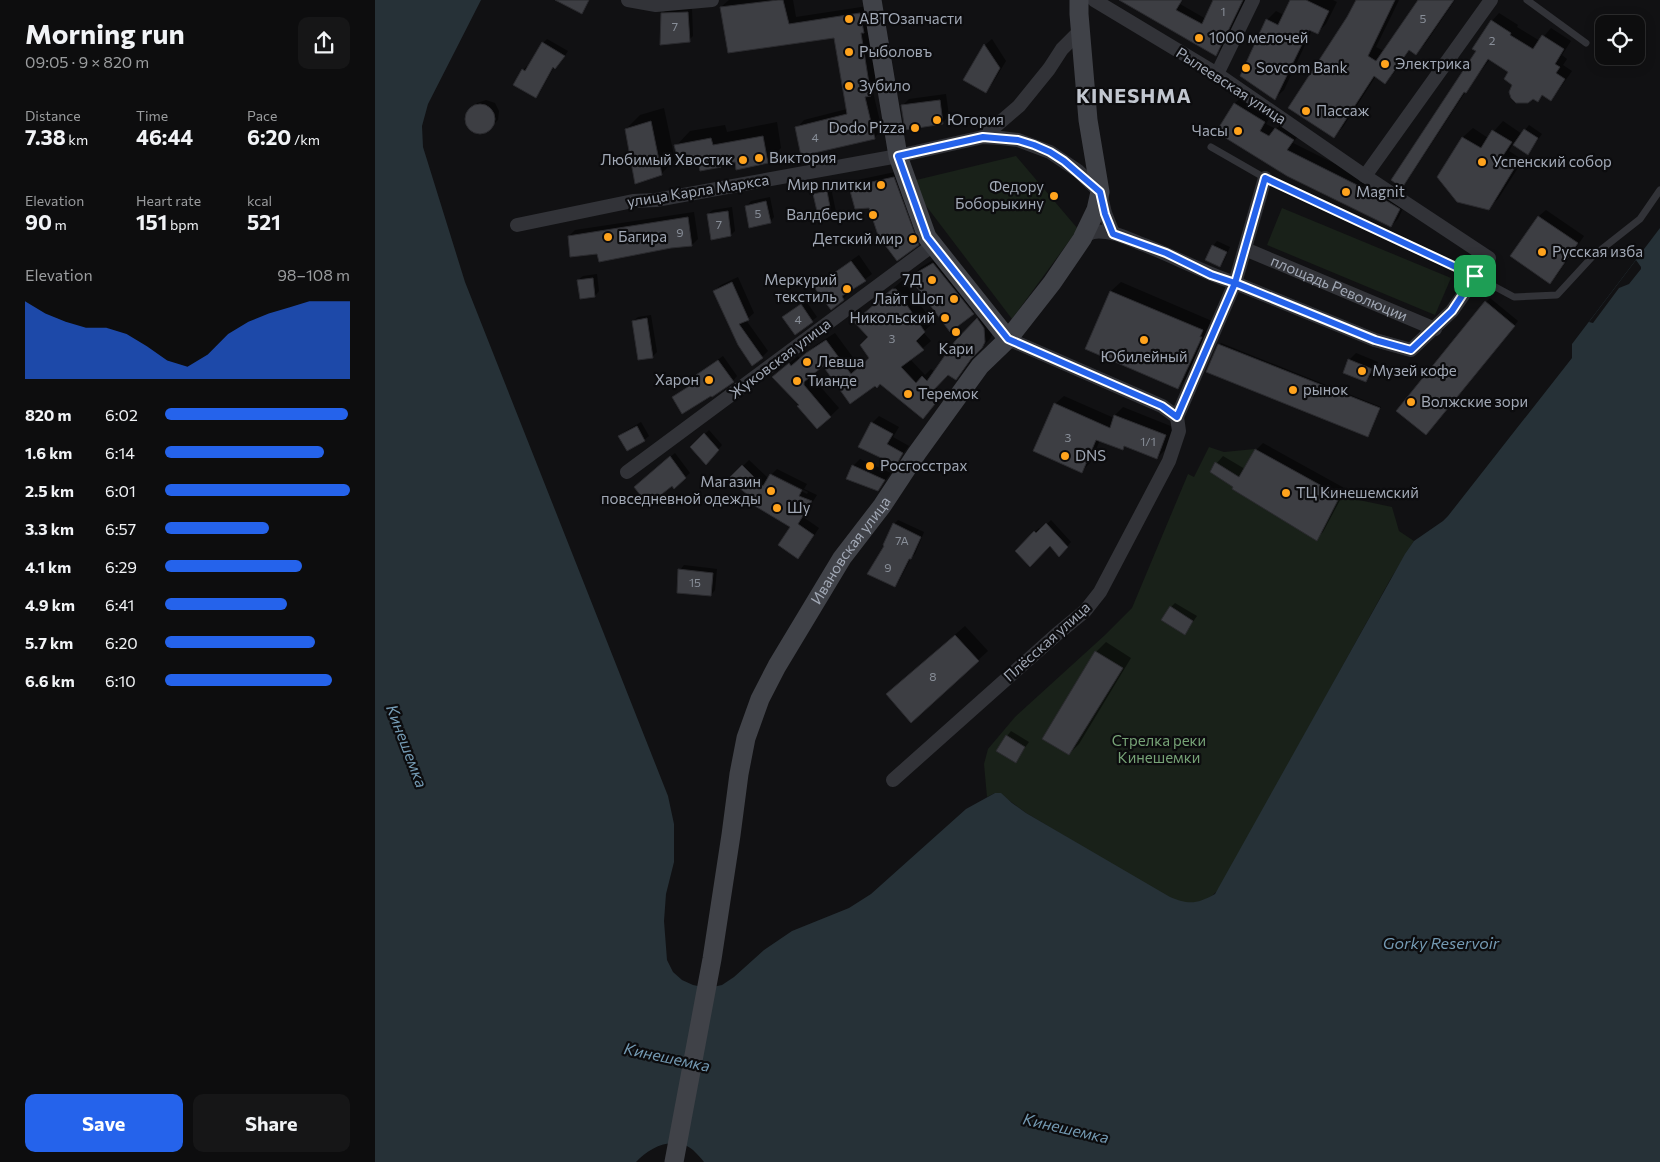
<!DOCTYPE html>
<meta charset="utf-8">
<style>
:root{--surface:#0d0d0e;--page:#161617;--text:#f1f3f6;--muted:#9a9c9e;--line:#2d2d2e;--accent:#2563eb}
body{margin:0;font-family:Commissioner,sans-serif;background:var(--page);color:var(--text);height:100vh;display:flex;flex-direction:column;font-size:19px;white-space:nowrap}
*{box-sizing:border-box;margin:0}
p{font-size:16px;color:var(--muted)}
.icon{flex:none;width:28px;height:28px;fill:none;stroke:currentColor;stroke-width:2;stroke-linecap:round;stroke-linejoin:round}
.map{position:relative;flex:1;overflow:hidden}
.details{display:flex;flex-direction:column;background:var(--surface);width:375px}
.details>*{flex:none}
.buttons{position:absolute;left:1220px;top:15px;display:grid;gap:10px}
.buttons a{display:grid;place-items:center;width:50px;height:50px;border-radius:10px;background:var(--surface);box-shadow:0 2px 12px #0003,0 0 0 1px var(--line);font-size:25px}
.pin{position:absolute;display:grid;place-items:center;width:42px;height:42px;color:#fff;margin:-21px;border-radius:10px;box-shadow:0 2px 8px #0006}
.round{display:grid;place-items:center;flex:none;width:52px;height:52px;border-radius:10px;background:var(--page)}
.head{display:flex;align-items:center;justify-content:space-between;height:85px;padding:0 25px}
h1{font-size:28px;font-weight:700;line-height:38px}
.stats{display:grid;grid-template-columns:repeat(3,1fr);gap:8px;height:85px;padding:5px 25px}
.stats div{display:grid;align-content:center}
.stats b{font-size:21px;font-weight:700}
.stats small{font-size:14px;font-weight:400}
.stats p{font-size:14px}
.chart{height:140px;padding:10px 25px}
.chart p{display:flex;justify-content:space-between}
.chart svg{width:100%;height:90px;margin-top:5px;fill:var(--accent);opacity:.7}
.primary-button{display:flex;gap:10px;margin-top:auto;padding:10px 25px}
.primary-button a{flex:1;height:58px;border-radius:10px;background:var(--accent);color:#fff;font-size:20px;font-weight:700;line-height:58px;text-align:center}
.primary-button a+a{background:var(--page);color:var(--text)}
ul{padding:0 25px;list-style:none;font-size:16px}
li{display:grid;grid-template-columns:80px 60px 1fr;align-items:center;height:38px}
li i{height:12px;border-radius:6px;background:var(--accent)}
main{display:flex;flex:1;min-height:0}
.map>svg:first-child{display:block}
</style>
<main>
<section class="details">
<div class="head"><div><h1>Morning run</h1><p>09:05 · 9 × 820 m</p></div><a class="round"><svg class="icon" aria-label="share" viewBox="0 0 24 24"><path d="M12 15V3M7 8l5-5 5 5M5 13v7h14v-7"/></svg></a></div>
<div class="stats">
<div><p>Distance</p><b>7.38<small> km</small></b></div>
<div><p>Time</p><b>46:44</b></div>
<div><p>Pace</p><b>6:20<small> /km</small></b></div>
</div>
<div class="stats">
<div><p>Elevation</p><b>90<small> m</small></b></div>
<div><p>Heart rate</p><b>151<small> bpm</small></b></div>
<div><p>kcal</p><b>521</b></div>
</div>
<div class="chart"><p><span>Elevation</span>98–108 m</p>
<svg viewBox="0 0 160 44" preserveAspectRatio="none"><path d="M0 44V6L10 12L20 16L30 19L40 19L50 22L60 28L70 35L80 38L90 32L100 22L110 16L120 12L130 9L140 6L150 6L160 6V44z"/></svg>
</div>
<ul>
<li><b>820 m</b>6:02<i style="width:99%"></i></li>
<li><b>1.6 km</b>6:14<i style="width:86%"></i></li>
<li><b>2.5 km</b>6:01<i style="width:100%"></i></li>
<li><b>3.3 km</b>6:57<i style="width:56%"></i></li>
<li><b>4.1 km</b>6:29<i style="width:74%"></i></li>
<li><b>4.9 km</b>6:41<i style="width:66%"></i></li>
<li><b>5.7 km</b>6:20<i style="width:81%"></i></li>
<li><b>6.6 km</b>6:10<i style="width:90%"></i></li>
</ul>
<div class="primary-button"><a>Save</a><a>Share</a></div>
</section>
<div class="map">
<svg width="1285" height="1162" viewBox="0 0 1285 1162">
<rect width="100%" height="100%" fill="#111113"/>
<!-- green -->
<g fill="#192119">
<polygon points="641,156 703,229 637,319 533,182"/>
<polygon points="907,208 1076,278 1060,315 892,245"/>
<path d="M834 447 849 452 880 449 965 496 1017 507 1024 531 1039 541 1015 580 848 883C840 895 831 903 814 904 798 904 761 879 746 870 715 851 683 832 651 813 641 806 632 797 620 793L612 797 609 764 613 749 640 717 730 635 757 608 813 474 819 477Z"/>
</g>
<!-- water -->
<path fill="#263137" d="M0 0H106L53 104 47 126 48 147 90 282 293 796 299 824V862L291 894 289 921 292 960 298 972 307 980 318 985 333 988 347 985 359 977 389 950 417 931 474 908 496 894 591 809 620 793H626L637 803 651 813 795 897C814 905 822 904 840 894L1030 554 1039 541 1068 521 1073 516 1197 358V344L1285 228V1162H329C326 1158 322 1154 318 1150 299 1135 275 1147 261 1162H0Z"/>
<!-- pier -->
<polygon fill="#111113" points="1261,260 1266,267 1266,269 1254,284 1244,288 1218,323 1214,322"/>
<!-- shadow -->
<g fill="#0007">
<polygon points="354,0 418,0 421,17 493,6 503,87 498,92 507,130 499,138 422,128 429,120 472,109 460,36 346,7"/>
<polygon points="747,0 808,0 805,4 831,19 840,0 870,0 846,49 841,54"/>
<polygon points="916,0 958,0 962,2 951,24 942,33 937,30 909,90 900,98 892,20 901,11 909,15"/>
<polygon points="982,0 1024,0 1001,47 1009,51 1044,0 1080,0 1050,44 1041,53 1035,49 1019,73 1010,82 1001,76 968,127 959,136 973,17"/>
<polygon points="292,9 317,9 318,36 314,40 287,14"/>
<polygon points="1124,13 1143,25 1142,27 1165,41 1176,28 1196,41 1187,55 1192,59 1188,65 1197,71 1183,91 1176,99 1168,95 1163,100 1138,85 1135,72 1115,59 1093,88 1034,178 1027,186 1103,51 1117,21"/>
<polygon points="172,39 193,51 185,63 180,67 179,67 165,92 161,96 148,70 152,66 154,67 168,43"/>
<polygon points="617,39 631,61 617,84 610,91 590,79 610,45"/>
<polygon points="571,94 574,116 567,123 527,106 534,99"/>
<polygon points="867,97 896,115 891,124 901,129 908,122 925,133 918,143 1009,188 1031,202 1023,219 1016,226 843,131 860,103"/>
<polygon points="111,100 120,103 124,111 123,120 112,131 103,132 96,129 92,120 92,116 102,103"/>
<polygon points="289,108 300,160 286,174 251,129 265,115"/>
<polygon points="1128,121 1147,134 1154,125 1167,134 1153,153 1138,144 1134,151 1148,160 1123,199 1113,208 1063,177 1088,137 1098,128 1113,138"/>
<polygon points="402,122 406,148 392,162 361,161 348,163 345,166 324,160 301,146 315,131 350,125 352,132"/>
<polygon points="525,171 550,237 543,244 495,206 475,187 482,180"/>
<polygon points="456,188 461,212 457,216 440,194 444,190"/>
<polygon points="395,197 399,217 395,222 372,206 376,201"/>
<polygon points="357,207 360,231 356,235 333,214 338,210"/>
<polygon points="1171,210 1209,236 1182,275 1175,282 1137,256 1164,216"/>
<polygon points="319,212 323,239 317,245 296,247 194,236 200,230"/>
<polygon points="842,241 855,247 849,261 845,266 838,246"/>
<polygon points="568,254 607,304 598,313 536,277 545,268"/>
<polygon points="484,255 497,274 474,291 475,292 468,299 441,287 447,281"/>
<polygon points="222,274 224,291 220,296 203,280 208,276"/>
<polygon points="363,277 379,313 371,320 393,351 387,357 339,291 346,285"/>
<polygon points="528,280 558,323 548,332 556,341 535,359 550,375 556,369 560,372 581,342 611,311 618,333 615,339 604,350 589,370 581,379 573,374 561,387 567,395 556,409 505,383 502,386 448,365 437,374 437,377 464,408 443,428 425,405 407,369 423,356 425,359 441,345 460,333 485,367 496,358 494,337 488,314"/>
<polygon points="746,282 837,321 812,378 803,387 712,349 736,291"/>
<polygon points="1115,298 1143,321 1055,429 1111,302"/>
<polygon points="431,301 442,317 420,333 409,317"/>
<polygon points="276,315 282,352 277,357 258,321 263,317"/>
<polygon points="846,343 1006,407 995,434 993,435 844,345"/>
<polygon points="981,353 1003,362 998,374 991,381 974,360"/>
<polygon points="348,356 362,376 358,381 325,379 327,371"/>
<polygon points="689,396 739,418 740,415 748,407 798,427 790,450 782,458 750,445 747,448 725,440 715,463 707,471 680,404"/>
<polygon points="504,416 524,427 518,437 534,446 520,464 497,423"/>
<polygon points="266,422 274,436 269,440 245,436 249,432"/>
<polygon points="334,430 347,445 335,459 317,447"/>
<polygon points="888,443 971,489 948,532 941,539 842,463 848,456 870,469 881,450"/>
<polygon points="300,453 315,473 299,487 297,484 265,483"/>
<polygon points="485,459 516,473 503,490 478,466"/>
<polygon points="374,460 394,479 396,476 432,494 433,492 397,474 402,469 432,484 429,489 442,495 428,517 444,528 429,551 423,557 417,527 355,479"/>
<polygon points="523,520 549,532 540,554 536,558 524,581 520,586 511,545 519,524"/>
<polygon points="676,520 696,542 684,555 676,544 641,551 664,528 666,530"/>
<polygon points="309,565 342,569 340,590 336,595 305,570"/>
<polygon points="800,603 822,616 810,633 796,607"/>
<polygon points="590,626 613,651 536,721 522,685"/>
<polygon points="731,642 756,658 704,744 694,754 669,738 721,652"/>
<polygon points="636,731 654,742 640,761 632,736"/>
</g>
<!-- building -->
<g fill="#3d3e43" stroke="#2b2b2f">
<polygon points="180,0 214,0 207,14"/>
<polygon points="403,0 408,0 414,24 485,13 489,33 486,33 496,96 490,97 500,139 426,156 420,127 472,114 459,38 353,53 345,7"/>
<polygon points="744,0 807,0 801,10 827,24 838,0 868,0 841,56"/>
<polygon points="915,0 931,0 954,11 943,34 934,30 900,100 865,76 891,19 903,25"/>
<polygon points="981,0 1020,0 993,56 1001,61 1043,0 1079,0 1041,55 1034,50 1010,84 999,76 959,138 913,108 972,17"/>
<polygon points="313,12 315,42 285,45 286,13"/>
<polygon points="1116,20 1136,33 1135,35 1158,49 1167,35 1189,49 1180,64 1185,67 1181,73 1190,79 1176,101 1167,95 1163,102 1158,99 1153,103 1141,103 1136,98 1134,92 1137,85 1129,79 1133,72 1113,59 1091,93 1089,92 1027,188 1016,180 1101,51 1097,49"/>
<polygon points="167,42 190,56 180,69 178,67 161,98 138,85 147,69 150,71"/>
<polygon points="609,44 625,68 611,93 588,80"/>
<polygon points="565,100 568,124 530,130 526,105"/>
<polygon points="859,103 890,122 885,131 894,136 900,128 919,140 912,150 1002,195 1025,209 1016,227 912,176 841,132"/>
<circle cx="105" cy="119" r="15"/>
<polygon points="276,121 287,175 260,184 250,129"/>
<polygon points="1149,129 1163,138 1153,155 1138,145"/>
<polygon points="1117,130 1137,142 1125,160 1139,169 1114,210 1082,202 1062,177 1087,137 1106,148"/>
<polygon points="388,136 393,163 361,170 360,162 346,165 346,167 325,171 323,161 304,164 299,145 336,138 338,145"/>
<polygon points="519,177 544,245 522,261 510,245 509,245 503,235 494,208 480,209 474,187"/>
<polygon points="452,191 457,218 444,220 438,194"/>
<polygon points="391,201 396,223 374,228 370,206"/>
<polygon points="353,211 356,236 336,240 332,214"/>
<polygon points="1163,216 1203,243 1175,284 1135,256"/>
<polygon points="313,217 317,246 296,248 224,262 222,254 195,257 193,236"/>
<polygon points="837,245 852,252 845,267 830,260"/>
<polygon points="476,261 491,281 467,296 469,300 456,310 439,287"/>
<polygon points="558,263 599,314 575,332 534,277"/>
<polygon points="218,278 220,297 205,299 202,280"/>
<polygon points="357,282 374,320 364,324 388,358 377,366 363,345 338,291"/>
<polygon points="517,289 521,289 550,332 541,341 549,350 526,367 541,383 547,376 552,381 580,341 602,318 609,328 610,342 607,348 596,359 581,380 573,375 553,396 560,404 548,419 505,384 502,388 500,386 475,404 448,366 429,382 429,385 456,417 442,429 422,406 424,405 397,377 414,363 416,366 431,353 451,340 476,374 494,358 485,345 493,337 479,322"/>
<polygon points="735,291 828,330 825,337 827,337 803,389 710,349"/>
<polygon points="1110,301 1140,326 1051,435 1021,411"/>
<polygon points="426,304 438,322 420,335 407,317"/>
<polygon points="272,318 278,358 263,360 257,321"/>
<polygon points="843,344 1005,408 993,437 831,372"/>
<polygon points="973,359 997,369 991,382 968,373"/>
<polygon points="343,360 359,382 337,397 336,396 307,414 297,397 324,380 321,375"/>
<polygon points="679,403 735,428 739,415 791,435 782,459 749,446 748,450 721,440 707,473 658,451"/>
<polygon points="496,422 518,434 512,444 528,453 521,465 483,447"/>
<polygon points="262,426 270,441 252,451 243,436"/>
<polygon points="329,433 344,450 331,465 315,447"/>
<polygon points="880,449 965,496 942,541 857,489 858,487 835,472 840,462 864,477"/>
<polygon points="295,456 311,478 299,489 297,486 273,505 259,487"/>
<polygon points="367,465 388,486 395,474 427,490 424,496 437,501 423,524 439,535 423,559 403,545 415,527 375,503 378,499 353,479"/>
<polygon points="477,465 510,480 503,491 471,479"/>
<polygon points="518,523 546,537 536,559 534,559 520,587 492,574 509,546 508,545"/>
<polygon points="671,523 693,547 684,557 675,546 655,567 640,551 659,531 661,533"/>
<polygon points="303,569 338,573 336,596 302,593"/>
<polygon points="795,606 818,621 810,635 786,620"/>
<polygon points="580,635 604,661 536,723 511,694"/>
<polygon points="720,651 748,668 694,755 667,739"/>
<polygon points="631,735 650,747 641,763 621,751"/>
</g>
<g fill="none" stroke-linecap="round" stroke-linejoin="round">
<!-- lane -->
<g stroke="#323338" stroke-width="7">
<polyline points="1152,0 1211,43"/>
<polyline points="836,147 890,178 1100,276 1139,297 1182,295 1218,256 1265,219 1285,190"/>
</g>
<!-- street -->
<g stroke="#323338" stroke-width="14">
<polyline points="253,0 281,5 337,0"/>
<polyline points="842,74 878,0"/>
<polyline points="608,137 644,106 674,69 687,49 706,30"/>
<polyline points="990,176 1116,0"/>
<polyline points="142,225 258,201 281,200 523,156 608,137 626,138 643,140 675,152 703,171 725,192 730,213 738,233"/>
<path d="M707 239C714 231 721 231 731 232 742 233 754 239 764 243 797 255 827 272 860 283L1000 340 1036 350 1077 311 1114 258 990 176 842 74 719 0"/>
<path id="s1" d="M870 249 1060 329"/>
<polyline points="633,339 787,406 802,417"/>
<polyline points="802,417 860,283 890,178"/>
<polyline points="252,472 558,245"/>
<polyline points="518,780 682,634 710,611 725,592 794,461 804,431 802,417"/>
</g>
<!-- secondary -->
<g stroke="#404248" stroke-width="19">
<polyline points="497,0 523,156 552,237 633,339"/>
<path id="s2" d="M299 1162 337 959 356 835 364 774 371 738 385 699 402 666 467 558 507 506 542 453 605 366 633 339 677 283 707 239 721 210 725 192 713 120 704 14V0"/>
</g>
</g>
<g fill="none" stroke-linecap="round" stroke-linejoin="round">
<defs>
<polyline id="route" points="1100,276 1077,311 1036,350 1000,340 860,283 836,275 791,253 738,234 730,214 725,192 689,161 675,152 659,145 643,140 608,137 523,156 552,237 633,339 787,406 802,417 860,283 890,178 1100,276"/>
</defs>
<!-- route casing -->
<use href="#route" stroke="#fff" stroke-width="10"/>
<!-- route -->
<use href="#route" stroke="#2563eb" stroke-width="6"/>
</g>
<!-- markers -->
<g fill="#ffa31d" stroke="#0c0c0e" stroke-width="2">
<circle cx="474" cy="19" r="5"/>
<circle cx="824" cy="38" r="5"/>
<circle cx="474" cy="52" r="5"/>
<circle cx="1010" cy="64" r="5"/>
<circle cx="871" cy="68" r="5"/>
<circle cx="474" cy="86" r="5"/>
<circle cx="931" cy="111" r="5"/>
<circle cx="562" cy="120" r="5"/>
<circle cx="540" cy="128" r="5"/>
<circle cx="863" cy="131" r="5"/>
<circle cx="384" cy="158" r="5"/>
<circle cx="368" cy="160" r="5"/>
<circle cx="1107" cy="162" r="5"/>
<circle cx="506" cy="185" r="5"/>
<circle cx="971" cy="192" r="5"/>
<circle cx="679" cy="196" r="5"/>
<circle cx="498" cy="215" r="5"/>
<circle cx="233" cy="237" r="5"/>
<circle cx="538" cy="239" r="5"/>
<circle cx="1167" cy="252" r="5"/>
<circle cx="557" cy="280" r="5"/>
<circle cx="472" cy="289" r="5"/>
<circle cx="579" cy="299" r="5"/>
<circle cx="570" cy="318" r="5"/>
<circle cx="581" cy="332" r="5"/>
<circle cx="769" cy="340" r="5"/>
<circle cx="432" cy="362" r="5"/>
<circle cx="987" cy="371" r="5"/>
<circle cx="334" cy="380" r="5"/>
<circle cx="422" cy="381" r="5"/>
<circle cx="918" cy="390" r="5"/>
<circle cx="533" cy="394" r="5"/>
<circle cx="1036" cy="402" r="5"/>
<circle cx="690" cy="456" r="5"/>
<circle cx="495" cy="466" r="5"/>
<circle cx="396" cy="491" r="5"/>
<circle cx="911" cy="493" r="5"/>
<circle cx="402" cy="508" r="5"/>
</g>
<g text-anchor="middle" stroke-width="4.5" stroke-linejoin="round" paint-order="stroke">
<!-- number labels -->
<g font-size="12" fill="#888e98">
<text x="848" y="16">1</text>
<text x="1048" y="23">5</text>
<text x="300" y="31">7</text>
<text x="1117" y="45">2</text>
<text x="440" y="142">4</text>
<text x="383" y="218">5</text>
<text x="344" y="229">7</text>
<text x="305" y="237">9</text>
<text x="423" y="324">4</text>
<text x="517" y="343">3</text>
<text x="693" y="442">3</text>
<text x="773" y="446">1/1</text>
<text x="527" y="545">7А</text>
<text x="513" y="572">9</text>
<text x="320" y="587">15</text>
<text x="558" y="681">8</text>
</g>
<!-- poi labels -->
<g font-size="15" fill="#a1a8b5" stroke="#0c0c0e" text-anchor="start">
<text x="484" y="24">АВТОзапчасти</text>
<text x="834" y="43">1000 мелочей</text>
<text x="484" y="57">Рыболовъ</text>
<text x="1020" y="69">Электрика</text>
<text x="881" y="73">Sovcom Bank</text>
<text x="484" y="91">Зубило</text>
<text x="941" y="116">Пассаж</text>
<text x="572" y="125">Югория</text>
<text x="530" y="133" text-anchor="end">Dodo Pizza</text>
<text x="853" y="136" text-anchor="end">Часы</text>
<text x="394" y="163">Виктория</text>
<text x="358" y="165" text-anchor="end">Любимый Хвостик</text>
<text x="1117" y="167">Успенский собор</text>
<text x="496" y="190" text-anchor="end">Мир плитки</text>
<text x="669" y="192" text-anchor="end">Федору<tspan x="669" dy="17">Боборыкину</tspan></text>
<text x="981" y="197">Magnit</text>
<text x="488" y="220" text-anchor="end">Валдберис</text>
<text x="243" y="242">Багира</text>
<text x="528" y="244" text-anchor="end">Детский мир</text>
<text x="1177" y="257">Русская изба</text>
<text x="462" y="285" text-anchor="end">Меркурий<tspan x="462" dy="17">текстиль</tspan></text>
<text x="547" y="285" text-anchor="end">7Д</text>
<text x="569" y="304" text-anchor="end">Лайт Шоп</text>
<text x="560" y="323" text-anchor="end">Никольский</text>
<text x="581" y="354" text-anchor="middle">Кари</text>
<text x="769" y="362" text-anchor="middle">Юбилейный</text>
<text x="442" y="367">Левша</text>
<text x="997" y="376">Музей кофе</text>
<text x="324" y="385" text-anchor="end">Харон</text>
<text x="432" y="386">Тианде</text>
<text x="928" y="395">рынок</text>
<text x="543" y="399">Теремок</text>
<text x="1046" y="407">Волжские зори</text>
<text x="700" y="461">DNS</text>
<text x="505" y="471">Росгосстрах</text>
<text x="386" y="487" text-anchor="end">Магазин<tspan x="386" dy="17">повседневной одежды</tspan></text>
<text x="921" y="498">ТЦ Кинешемский</text>
<text x="412" y="513">Шу</text>
</g>
<!-- street labels -->
<g font-size="15" fill="#a1a8b5" stroke="#0c0c0e">
<text transform="translate(856 86) rotate(33)" y="5">Рылеевская улица</text>
<text transform="translate(323 191) rotate(-9)" y="5">улица Карла Маркса</text>
<text dy="5" stroke="none"><textPath href="#s1" startOffset="102">площадь Революции</textPath></text>
<text transform="translate(405 359) rotate(-37)" y="5">Жуковская улица</text>
<text dy="5" stroke="none"><textPath href="#s2" startOffset="646">Ивановская улица</textPath></text>
<text transform="translate(672 642) rotate(-42)" y="5">Плёсская улица</text>
</g>
<!-- park labels -->
<g font-size="15" fill="#76a276" stroke="#0c0c0e">
<text x="784" y="746">Стрелка реки<tspan x="784" dy="17">Кинешемки</tspan></text>
</g>
<!-- water labels -->
<g font-size="16" font-style="italic" fill="#749ab3" stroke="#0c0c0e">
<text transform="translate(32 746) rotate(69)" y="6">Кинешемка</text>
<text x="1066" y="949">Gorky Reservoir</text>
<text transform="translate(292 1057) rotate(12)" y="6">Кинешемка</text>
<text transform="translate(691 1128) rotate(13)" y="6">Кинешемка</text>
</g>
<!-- district labels -->
<g font-size="20" font-weight="bold" letter-spacing="1" fill="#c2c7d0" stroke="#0c0c0e">
<text x="759" y="103">KINESHMA</text>
</g>
</g>
</svg>
<div class="buttons">
<a><svg class="icon" aria-label="locate" viewBox="0 0 24 24"><circle cx="12" cy="12" r="6"/><path d="M12 2v4M12 18v4M2 12h4M18 12h4"/></svg></a>
</div>
<div class="pin" style="left:1100px;top:276px;background:#1e9e55"><svg class="icon" aria-label="arrive" viewBox="0 0 24 24"><path d="M6 21V4h12l-3 4 3 4H6"/></svg></div>
</div>
</main>
